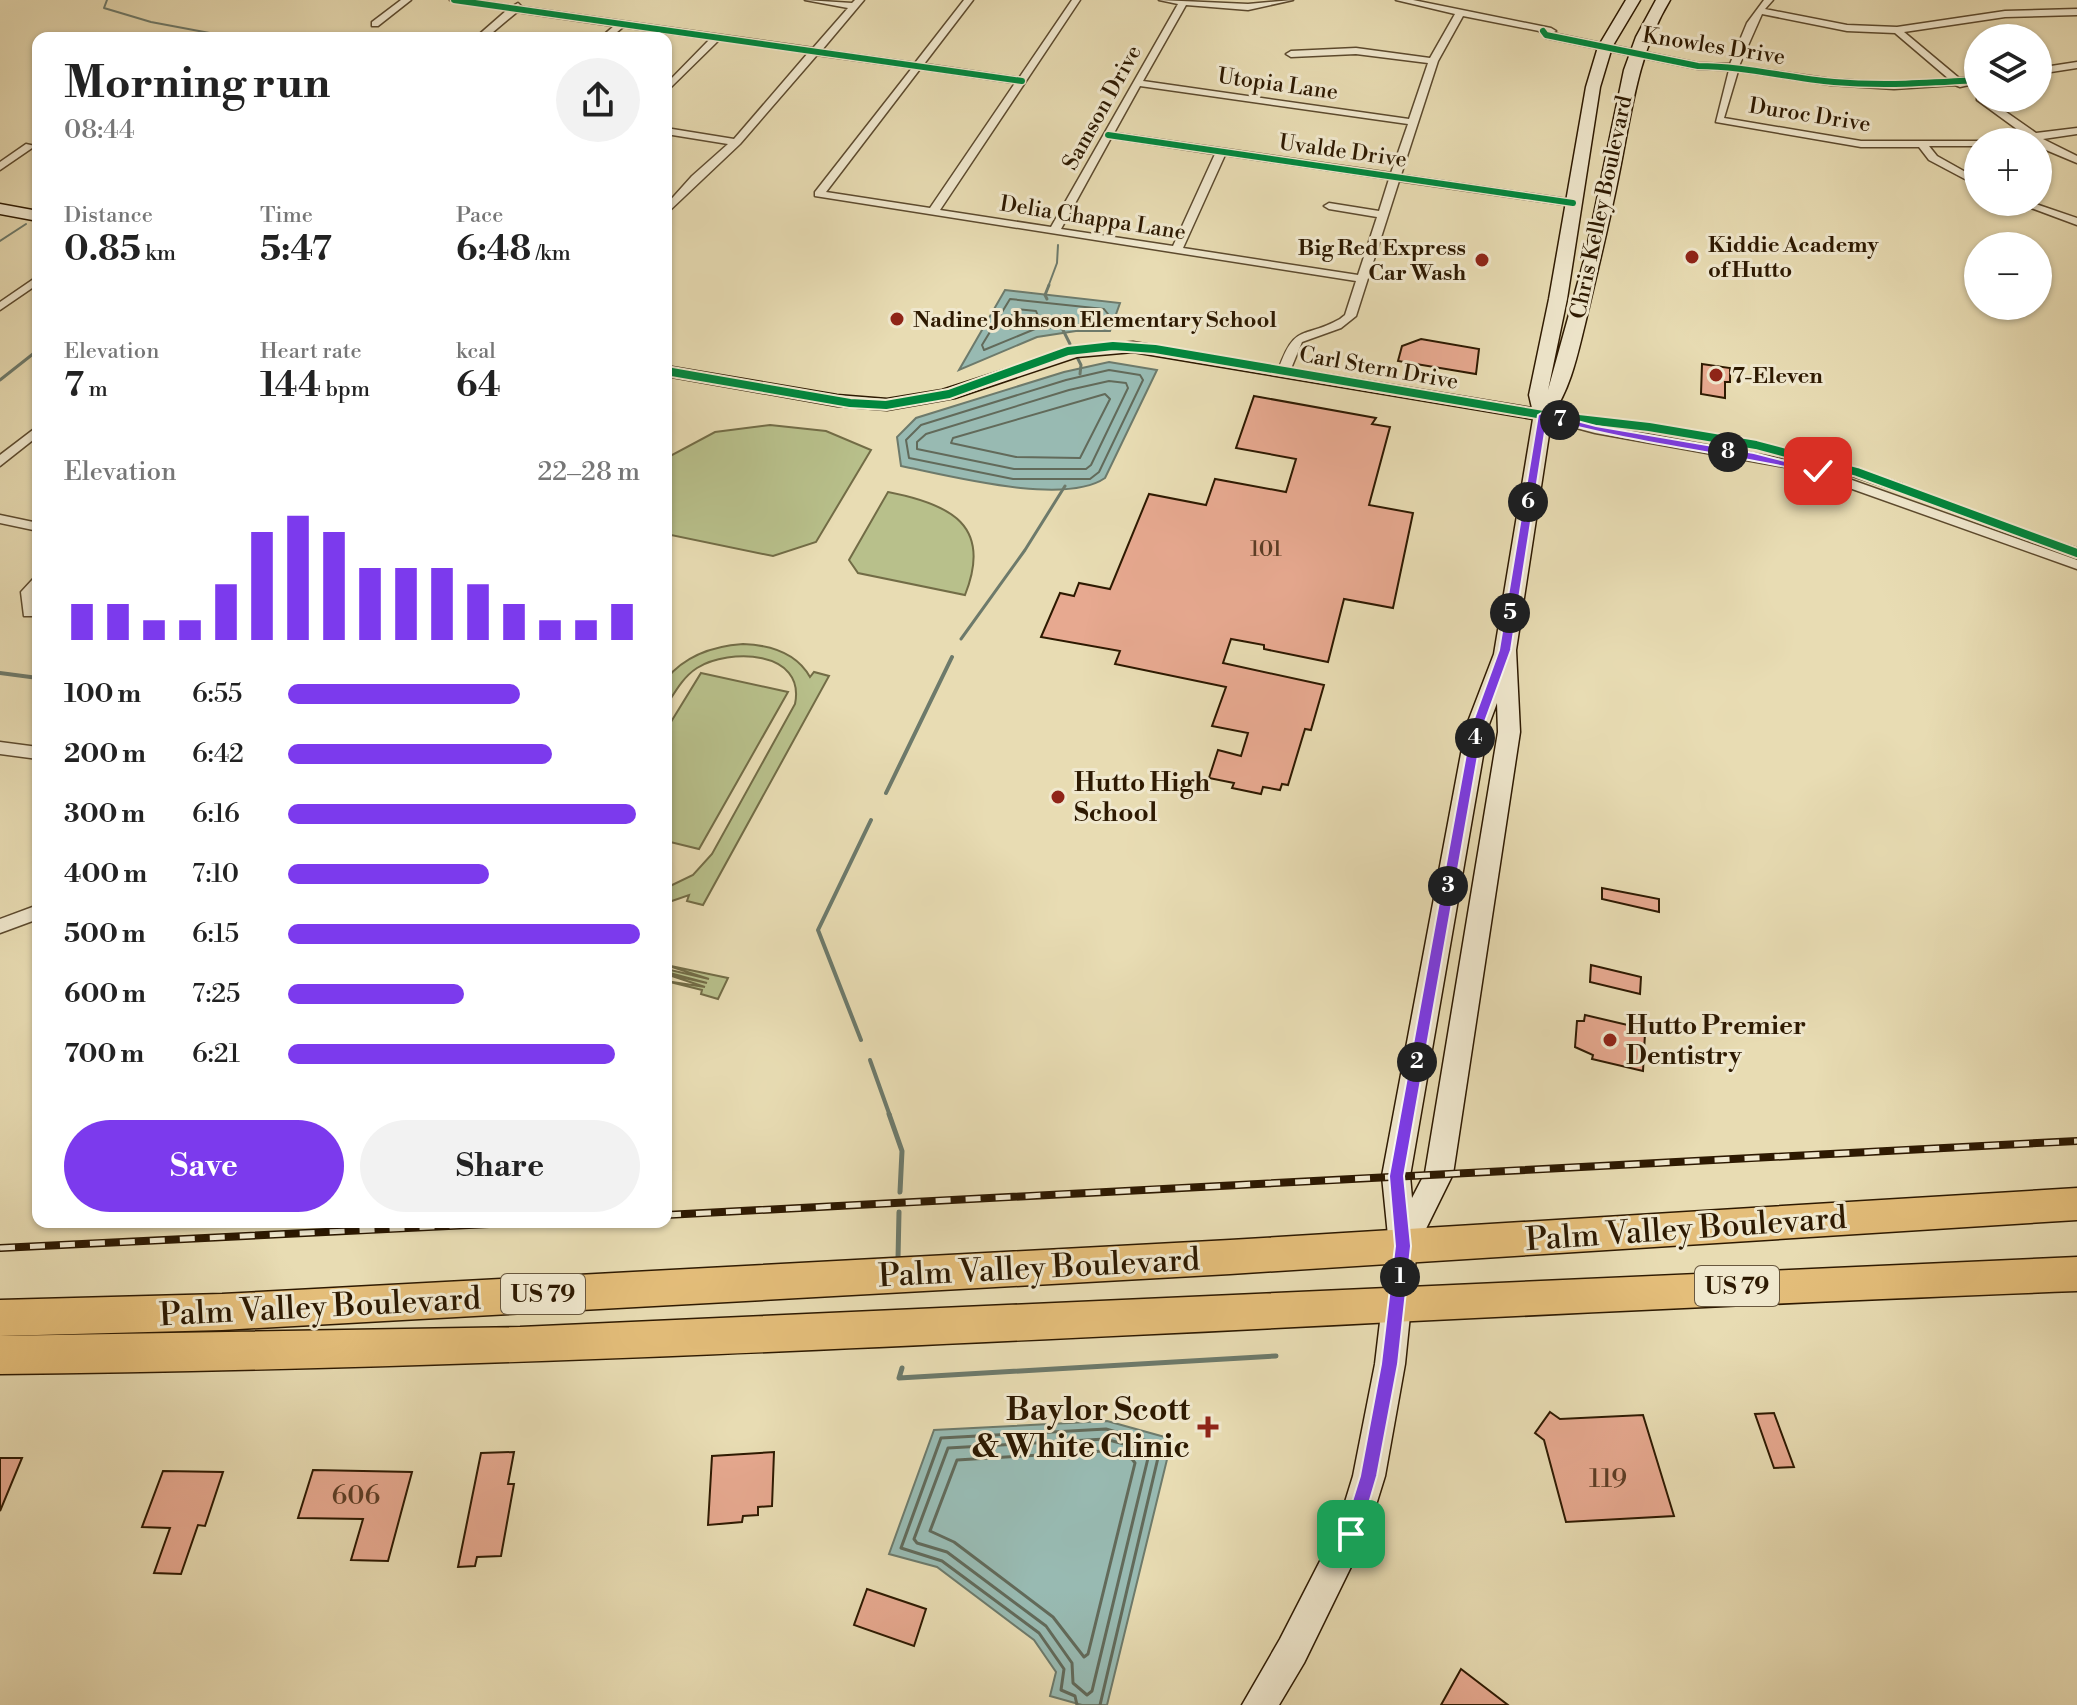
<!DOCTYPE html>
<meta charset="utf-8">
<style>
:root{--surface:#fff;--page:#f2f2f2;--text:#222;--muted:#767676;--accent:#7c3aed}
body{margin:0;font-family:"Libre Bodoni",serif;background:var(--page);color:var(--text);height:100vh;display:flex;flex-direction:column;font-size:30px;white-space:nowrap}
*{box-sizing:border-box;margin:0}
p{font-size:26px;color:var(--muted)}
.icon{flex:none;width:44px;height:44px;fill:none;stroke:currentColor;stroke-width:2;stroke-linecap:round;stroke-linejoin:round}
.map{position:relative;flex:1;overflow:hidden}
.sheet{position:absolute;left:32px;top:32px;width:640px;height:1196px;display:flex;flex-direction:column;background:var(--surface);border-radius:16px;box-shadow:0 2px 6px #0004}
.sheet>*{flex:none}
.buttons{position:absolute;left:1964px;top:24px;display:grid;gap:16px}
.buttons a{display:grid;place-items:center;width:88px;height:88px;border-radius:50%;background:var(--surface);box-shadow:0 2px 6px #0004;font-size:40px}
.pin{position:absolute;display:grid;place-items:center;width:68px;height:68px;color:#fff;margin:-34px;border-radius:16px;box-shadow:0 4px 12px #0006}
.km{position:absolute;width:40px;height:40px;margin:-20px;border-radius:50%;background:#222;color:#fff;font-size:22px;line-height:40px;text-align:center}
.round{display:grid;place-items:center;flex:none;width:84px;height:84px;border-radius:42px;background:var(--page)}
.overview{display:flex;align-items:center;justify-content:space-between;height:136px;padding:0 32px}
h1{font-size:44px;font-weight:700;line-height:60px}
.figures{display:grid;grid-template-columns:repeat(3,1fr);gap:12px;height:136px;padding:8px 32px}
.figures div{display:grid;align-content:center}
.figures b{font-size:34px;font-weight:700}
.figures small{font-size:22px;font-weight:400}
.figures p{font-size:22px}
.chart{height:224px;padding:16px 32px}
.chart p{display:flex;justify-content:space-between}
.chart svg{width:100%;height:144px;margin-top:8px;stroke:var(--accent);stroke-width:6}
.cta{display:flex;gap:16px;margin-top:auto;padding:16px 32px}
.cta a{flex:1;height:92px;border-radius:48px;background:var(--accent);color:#fff;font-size:32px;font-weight:700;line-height:92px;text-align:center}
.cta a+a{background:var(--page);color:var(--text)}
ul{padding:0 32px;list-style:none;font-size:26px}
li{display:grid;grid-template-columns:128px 96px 1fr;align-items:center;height:60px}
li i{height:20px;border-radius:10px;background:var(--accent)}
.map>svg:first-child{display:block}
</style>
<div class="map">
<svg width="2077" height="1705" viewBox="0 0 2077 1705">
<rect width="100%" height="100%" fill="#e8dcb3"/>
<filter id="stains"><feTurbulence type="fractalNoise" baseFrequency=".0025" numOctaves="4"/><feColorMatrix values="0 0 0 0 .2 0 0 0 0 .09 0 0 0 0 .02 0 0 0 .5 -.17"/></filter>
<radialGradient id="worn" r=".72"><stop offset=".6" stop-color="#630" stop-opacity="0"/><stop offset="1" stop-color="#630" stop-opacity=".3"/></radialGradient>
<!-- green -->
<g fill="#b8c08b" stroke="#726c46" stroke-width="2">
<polygon points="770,425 826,431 871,450 816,542 773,556 666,534 666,460 670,456 715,432"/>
<path d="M888 492C950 504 993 525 965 595L858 573 849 560Z"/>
<path d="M743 644C770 645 796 652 810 677L814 672 829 676 703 905 687 901 689 895 666 903V888L693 875 712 854 795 704C806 650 729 648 697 668 683 677 675 692 666 706V679C685 656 713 646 743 644Z"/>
<polygon points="701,673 788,692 699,849 666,841 666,730"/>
<polygon points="666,965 728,978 718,999 701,994 702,990 666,981 705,987 666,974 707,983 666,972 666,969 709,979"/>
</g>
<!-- water -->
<g fill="#98bab2" stroke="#6d7a6b" stroke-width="2">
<polygon points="1005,290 1120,303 1110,331 1076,331 1037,337 959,370"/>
<path d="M1109 362 1157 370 1105 478C1065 506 950 476 901 466L897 437 916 418 1064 372Z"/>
<polygon points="1107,1421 1172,1439 1107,1705 1082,1705 1050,1696 1056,1672 1034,1640 937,1567 889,1554 934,1430"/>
</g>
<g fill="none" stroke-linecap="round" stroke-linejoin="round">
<!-- shore-far1 -->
<g stroke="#626a5a" stroke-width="2">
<polygon points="1010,299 1104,309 1108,314 1103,322 1035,329 984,350 982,345"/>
<polygon points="1016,309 1036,311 1038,316 1009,329 1006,324"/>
<polygon points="1109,370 1140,375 1143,380 1099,472 1090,479 1013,479 909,458 906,440 921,425 1066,380"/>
<polygon points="1109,381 1126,383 1128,388 1091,465 1086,469 1014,469 917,449 917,442 926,434 1069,390"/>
<polygon points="1105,394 1110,399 1080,458 1016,457 951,443 953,438"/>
</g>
<!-- shore -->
<g stroke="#626a5a" stroke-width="3">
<polygon points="1105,1439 1147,1450 1149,1454 1092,1691 1087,1695 1073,1683 1072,1663 1046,1626 947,1552 917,1543 914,1539 948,1448"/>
<polygon points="1104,1451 1132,1459 1135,1463 1088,1654 1084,1657 1053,1617 954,1542 930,1531 957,1460"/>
<polyline points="1077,1705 1075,1696 1061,1690 1064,1669 1039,1633 942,1561 901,1548 941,1438 1106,1429 1161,1445 1100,1705"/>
</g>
<!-- stream-far3 -->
<g stroke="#6d7a6b" stroke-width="2">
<polyline points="107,0 104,8 151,22 215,34 217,38"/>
<polyline points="216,34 241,38"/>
<polyline points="0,241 26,224"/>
<polyline points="1048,287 1057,263 1058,245"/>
</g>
<!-- stream-far2 -->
<g stroke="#6d7a6b" stroke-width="3">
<polyline points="1047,299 1045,295 1049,285"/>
<polyline points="1062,328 1070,344"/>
<polyline points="1077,357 1081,365 1080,374"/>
<polyline points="0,380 38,350"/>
<polyline points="961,639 1025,550 1065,486"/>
</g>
<!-- stream-far1 -->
<g stroke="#6d7a6b" stroke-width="4">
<polyline points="0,673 38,678"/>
<polyline points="886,793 952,657"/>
<polyline points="861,1040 818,930 871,820"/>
<polyline points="870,1060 890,1116"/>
</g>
<!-- stream -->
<g stroke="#6d7a6b" stroke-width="5">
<polyline points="889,1114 902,1151 900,1192"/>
<polyline points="898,1259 899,1212"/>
<polyline points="902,1368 899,1378 1276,1356"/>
</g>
</g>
<!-- building -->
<g fill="#e7a990" stroke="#2d1901" stroke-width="2">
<polygon points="1421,339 1479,349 1476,374 1398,361 1402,346"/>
<polygon points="1702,364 1730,368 1730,382 1725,382 1725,398 1701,394"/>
<polygon points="1254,396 1376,418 1372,424 1390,427 1369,505 1413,513 1393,608 1344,599 1328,662 1264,649 1264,645 1231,639 1223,663 1324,685 1311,730 1305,729 1288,785 1282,784 1280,790 1263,787 1261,794 1232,788 1234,783 1209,778 1218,750 1241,756 1248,733 1212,726 1226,687 1115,664 1120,651 1041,637 1060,593 1074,596 1079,583 1110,589 1149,494 1206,505 1215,479 1286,492 1296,459 1236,448"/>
<polygon points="1602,888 1659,899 1659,912 1602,899"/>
<polygon points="1591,965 1641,977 1640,994 1590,982"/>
<polygon points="1585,1015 1632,1026 1631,1030 1645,1033 1643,1071 1592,1059 1593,1055 1575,1047 1577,1021 1584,1021"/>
<polygon points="1550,1412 1560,1419 1643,1415 1674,1516 1566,1522 1544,1440 1535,1433"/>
<polygon points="1774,1413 1794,1467 1774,1468 1755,1414"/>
<polygon points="514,1452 508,1484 514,1484 501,1556 477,1557 475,1566 458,1567 481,1453"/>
<polygon points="774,1452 772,1506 758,1507 758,1515 743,1516 742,1522 708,1525 712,1456"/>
<polygon points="0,1458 22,1458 0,1511"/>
<polygon points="313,1470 412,1472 388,1561 351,1560 363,1519 298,1518"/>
<polygon points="163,1471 223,1472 205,1526 198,1525 181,1574 154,1573 170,1528 142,1527"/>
<polygon points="867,1589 926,1609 914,1646 854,1625"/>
<polygon points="1461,1669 1508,1705 1441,1705"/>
</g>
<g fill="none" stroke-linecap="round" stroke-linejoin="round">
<defs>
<g id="street">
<polygon points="401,0 411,0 378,26 372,26 372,22"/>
<path d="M450 0H473L513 6 518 3 522 7 813 48 848 8 805 0 852 3 855 0H864L822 50 915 63 964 0H973L924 64 1019 78 1072 0H1080L940 210 1051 227 1178 4 1159 0 1248 4 1293 0 1248 10 1186 5 1143 81 1409 119 1428 63 1356 54 1291 57 1286 54 1291 51 1356 48 1430 58 1455 14 1396 0H1413L1551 28 1556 31 1552 33 1698 63 1730 64 1747 23 1764 0H1773L1765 9 1847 25 1897 27 2005 11 2077 9V15L2005 17 1904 32 1959 78 1978 77V83L1960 87 1955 85 1894 89 1831 85 1738 71 1724 118 1861 141H1982L1978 142V146H1929L1937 156 1978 179V186L1929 160 1919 147H1861L1716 122 1729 70 1698 69 1546 38 1539 31 1463 16 1438 61 1401 175 1573 200 1578 203 1573 206 1399 181 1356 316 1341 328 1302 342 1290 371 1284 375 1278 371C1295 322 1302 340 1340 319L1345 315 1356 281 815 196V192L912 68 817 55 740 144 666 214V205L692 176 728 144 666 134V128L734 139 808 53 719 40 666 92V84L710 39 623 27 610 38H600L614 26 517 12 486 38H475L507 10ZM1762 14 1847 31 1895 33 1949 79 1894 83 1831 79 1739 66ZM920 69 1015 83 930 208 826 192ZM1140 86 1408 124 1391 173 1114 133ZM1111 138 1215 154 1173 246 1061 229ZM1225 155 1389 179 1379 211 1329 203 1324 206 1329 209 1377 217 1358 275 1183 248Z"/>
<polygon points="2077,62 2077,68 2038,74 2038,68"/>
<polygon points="1977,96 1986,98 2036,133 2077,128 2077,134 2043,139 2077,156 2077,163 2046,150 2032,140 1990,142 2025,135 1977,100"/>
<polygon points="26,144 35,146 0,170 0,162"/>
<polygon points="2015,202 2030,202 2077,218 2077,225"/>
<polygon points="38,276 38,284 0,310 0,302"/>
<polygon points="1543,411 1596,425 1804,463 2077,560 2077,569 1796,469 1595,433 1539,418 1537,415"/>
<polygon points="38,426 38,436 0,466 0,455"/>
<polygon points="1843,464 1902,484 1903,487 1897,491 1838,471 1837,468"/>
<polygon points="0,515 38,523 38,531 0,523"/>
<polygon points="2035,535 2077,548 2077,557 2030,542 2028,539"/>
<polygon points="38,577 38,590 35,593 34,616 24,616 21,592 33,579"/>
<polygon points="0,742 38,747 38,759 0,754"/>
<polygon points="38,905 38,919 0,933 0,919"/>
</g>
<g id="secondary">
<path d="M1626 0H1640L1612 47 1600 87 1567 299 1548 390 1585 257 1624 70 1636 37 1656 0H1670C1638 53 1632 109 1620 169 1610 221 1597 272 1585 324 1577 356 1571 387 1552 415L1516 650 1520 732 1453 1174 1417 1247 1405 1364 1385 1476 1367 1534 1304 1663 1279 1705H1242L1280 1639 1337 1528 1353 1476 1375 1364 1389 1246 1382 1176 1466 727 1494 654 1533 419 1133 352 1077 357 955 398 887 410 837 406 666 376V366L837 395 887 399 942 390 1077 346 1133 342 1532 408 1529 395 1549 299 1586 87 1598 47ZM1497 703 1498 732 1425 1173 1412 1198 1410 1176 1488 727Z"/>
<polygon points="0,204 38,211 38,221 0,214"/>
</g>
<g id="highway">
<polygon points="2077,1188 2077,1220 1230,1274 222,1330 0,1336 0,1300 222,1294 1230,1240"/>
<path d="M2077 1257V1291C1384 1317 693 1367 0 1374V1336L520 1327Z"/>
</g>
</defs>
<!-- street casing -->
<use href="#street" stroke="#5c4a2e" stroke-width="3"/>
<!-- secondary casing -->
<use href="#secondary" stroke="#2d1901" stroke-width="3"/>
<!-- highway casing -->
<use href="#highway" stroke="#2d1901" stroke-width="3"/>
<!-- street -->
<use href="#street" fill="#f0e8ce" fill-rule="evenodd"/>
<!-- secondary -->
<use href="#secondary" fill="#f0e8ce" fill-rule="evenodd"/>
<!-- highway -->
<use href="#highway" fill="#e4be7a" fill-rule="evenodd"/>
<defs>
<g id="rail">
<polyline points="666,1215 2077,1141"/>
<polyline points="0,1248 531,1222"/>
</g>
</defs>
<!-- rail casing -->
<use href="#rail" stroke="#2d1901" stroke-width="8"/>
<!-- rail -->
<use href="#rail" stroke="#f0e8ce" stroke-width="5" stroke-dasharray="15" stroke-linecap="butt"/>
<defs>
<g id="cycleway-far1">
<polyline points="454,0 1022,81"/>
<path d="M1543 31 1546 35 1698 66C1744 66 1789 78 1834 82 1883 86 1930 83 1978 80"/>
<polyline points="1108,135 1573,203"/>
</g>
<polyline id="cycleway" points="666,371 850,403 886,405 949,394 1068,351 1113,346 1155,349 1543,415 1649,427 1756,445 1857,472 2077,553"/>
</defs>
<!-- cycleway-far1 casing -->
<use href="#cycleway-far1" stroke="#f0e8ce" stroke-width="9"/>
<!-- cycleway casing -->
<use href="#cycleway" stroke="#f0e8ce" stroke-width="12"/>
<!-- cycleway-far1 -->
<use href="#cycleway-far1" stroke="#00873e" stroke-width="6"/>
<!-- cycleway -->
<use href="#cycleway" stroke="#00873e" stroke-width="8"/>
</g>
<!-- route -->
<path fill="#7c3aed" stroke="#fff" stroke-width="2" d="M1543 412 1596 426 1754 453 1823 471 1818 474C1728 453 1636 444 1547 419L1511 650 1483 727 1404 1176 1411 1246 1398 1364 1377 1476 1360 1534 1357 1540 1351 1543 1345 1540 1342 1534 1360 1476 1381 1364 1395 1246 1389 1176 1471 727 1499 650 1538 415Z"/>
<!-- markers -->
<g fill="#8f2418" stroke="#f0e8ce" stroke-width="3">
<circle cx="1692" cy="257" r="8"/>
<circle cx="1482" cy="260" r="8"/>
<circle cx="897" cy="319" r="8"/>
<circle cx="1716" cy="375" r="8"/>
<circle cx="1058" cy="797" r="8"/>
<circle cx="1610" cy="1040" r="8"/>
<path d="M1204 1415h8v8h8v8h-8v8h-8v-8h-8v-8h8z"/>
</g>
<g text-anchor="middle" stroke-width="6" stroke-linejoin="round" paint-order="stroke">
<!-- far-street labels -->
<g font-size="22" fill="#2d1901" stroke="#f0e8ce">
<text transform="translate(1714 45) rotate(9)" y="8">Knowles Drive</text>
<text transform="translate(1278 83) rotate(8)" y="8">Utopia Lane</text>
<text transform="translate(1101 107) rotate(-61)" y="8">Samson Drive</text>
<text transform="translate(1810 114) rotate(9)" y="8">Duroc Drive</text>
<text transform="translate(1343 150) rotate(8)" y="8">Uvalde Drive</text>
<text transform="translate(1600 207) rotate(-78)" y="8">Chris Kelley Boulevard</text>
<text transform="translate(1093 217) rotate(9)" y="8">Delia Chappa Lane</text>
<text transform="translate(1379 367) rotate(10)" y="8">Carl Stern Drive</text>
</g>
<!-- far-poi labels -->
<g font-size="22" font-weight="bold" fill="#2d1901" stroke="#f0e8ce" text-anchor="start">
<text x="1708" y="252">Kiddie Academy<tspan x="1708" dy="25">of Hutto</tspan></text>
<text x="1466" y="255" text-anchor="end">Big Red Express<tspan x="1466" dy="25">Car Wash</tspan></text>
<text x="913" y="327">Nadine Johnson Elementary School</text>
<text x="1732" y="383">7-Eleven</text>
</g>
<!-- number labels -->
<g font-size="22" fill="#5c3d25">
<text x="1266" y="556">101</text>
</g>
<!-- shield labels -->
<g fill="#f0e8ce" stroke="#68573e" stroke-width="2">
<rect x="1695" y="1266" width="84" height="40" rx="6"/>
<rect x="501" y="1274" width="84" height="40" rx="6"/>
</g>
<g font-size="24" font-weight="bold" fill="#2d1901">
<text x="1737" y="1294">US 79</text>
<text x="543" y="1302">US 79</text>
</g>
<!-- poi labels -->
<g font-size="26" font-weight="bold" fill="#2d1901" stroke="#f0e8ce" text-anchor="start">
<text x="1074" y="791">Hutto High<tspan x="1074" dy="30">School</tspan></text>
<text x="1626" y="1034">Hutto Premier<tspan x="1626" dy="30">Dentistry</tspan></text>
</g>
<!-- near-number labels -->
<g font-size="26" fill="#5c3d25">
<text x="1608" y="1487">119</text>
<text x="356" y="1504">606</text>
</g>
<!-- near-street labels -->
<g font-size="32" fill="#2d1901" stroke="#f0e8ce">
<text transform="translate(1686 1228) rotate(-4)" y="11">Palm Valley Boulevard</text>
<text transform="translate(1039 1267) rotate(-3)" y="11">Palm Valley Boulevard</text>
<text transform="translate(320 1306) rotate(-3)" y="11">Palm Valley Boulevard</text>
</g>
<!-- near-poi labels -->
<g font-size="32" font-weight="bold" fill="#2d1901" stroke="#f0e8ce" text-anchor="end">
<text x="1190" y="1420">Baylor Scott<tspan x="1190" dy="37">&amp; White Clinic</tspan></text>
</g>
</g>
<rect width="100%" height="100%" filter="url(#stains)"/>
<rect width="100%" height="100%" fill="url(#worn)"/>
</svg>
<div class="buttons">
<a><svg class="icon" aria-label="layers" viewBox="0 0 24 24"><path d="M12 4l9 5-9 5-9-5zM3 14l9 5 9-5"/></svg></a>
<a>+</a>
<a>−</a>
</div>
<div class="pin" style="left:1351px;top:1534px;background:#1e9e55"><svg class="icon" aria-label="arrive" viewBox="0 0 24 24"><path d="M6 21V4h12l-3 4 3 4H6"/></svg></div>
<div class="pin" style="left:1818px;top:471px;background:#d93025"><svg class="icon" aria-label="check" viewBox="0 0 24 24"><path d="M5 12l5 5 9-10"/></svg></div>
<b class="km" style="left:1400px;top:1277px">1</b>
<b class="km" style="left:1417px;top:1062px">2</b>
<b class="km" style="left:1448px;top:886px">3</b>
<b class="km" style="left:1475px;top:738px">4</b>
<b class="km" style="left:1510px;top:613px">5</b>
<b class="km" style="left:1528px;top:502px">6</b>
<b class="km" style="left:1560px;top:420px">7</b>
<b class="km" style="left:1728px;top:452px">8</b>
<section class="sheet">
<div class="overview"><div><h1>Morning run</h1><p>08:44</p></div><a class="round"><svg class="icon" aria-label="share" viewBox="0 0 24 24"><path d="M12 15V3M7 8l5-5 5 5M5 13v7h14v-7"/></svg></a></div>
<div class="figures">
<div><p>Distance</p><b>0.85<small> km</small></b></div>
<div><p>Time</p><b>5:47</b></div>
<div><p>Pace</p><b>6:48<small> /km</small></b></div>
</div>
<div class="figures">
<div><p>Elevation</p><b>7<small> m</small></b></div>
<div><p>Heart rate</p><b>144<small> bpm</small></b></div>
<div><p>kcal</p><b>64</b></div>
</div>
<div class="chart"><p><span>Elevation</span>22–28 m</p>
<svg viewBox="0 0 160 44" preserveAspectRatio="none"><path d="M5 44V33M15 44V33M25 44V38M35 44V38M45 44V27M55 44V11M65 44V6M75 44V11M85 44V22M95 44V22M105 44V22M115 44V27M125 44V33M135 44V38M145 44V38M155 44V33"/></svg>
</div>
<ul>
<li><b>100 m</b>6:55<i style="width:66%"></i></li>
<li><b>200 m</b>6:42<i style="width:75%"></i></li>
<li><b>300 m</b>6:16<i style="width:99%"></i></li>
<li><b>400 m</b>7:10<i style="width:57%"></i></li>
<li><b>500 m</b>6:15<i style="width:100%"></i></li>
<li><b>600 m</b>7:25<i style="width:50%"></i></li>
<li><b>700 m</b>6:21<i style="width:93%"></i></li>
</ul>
<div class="cta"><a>Save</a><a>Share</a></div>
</section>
</div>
